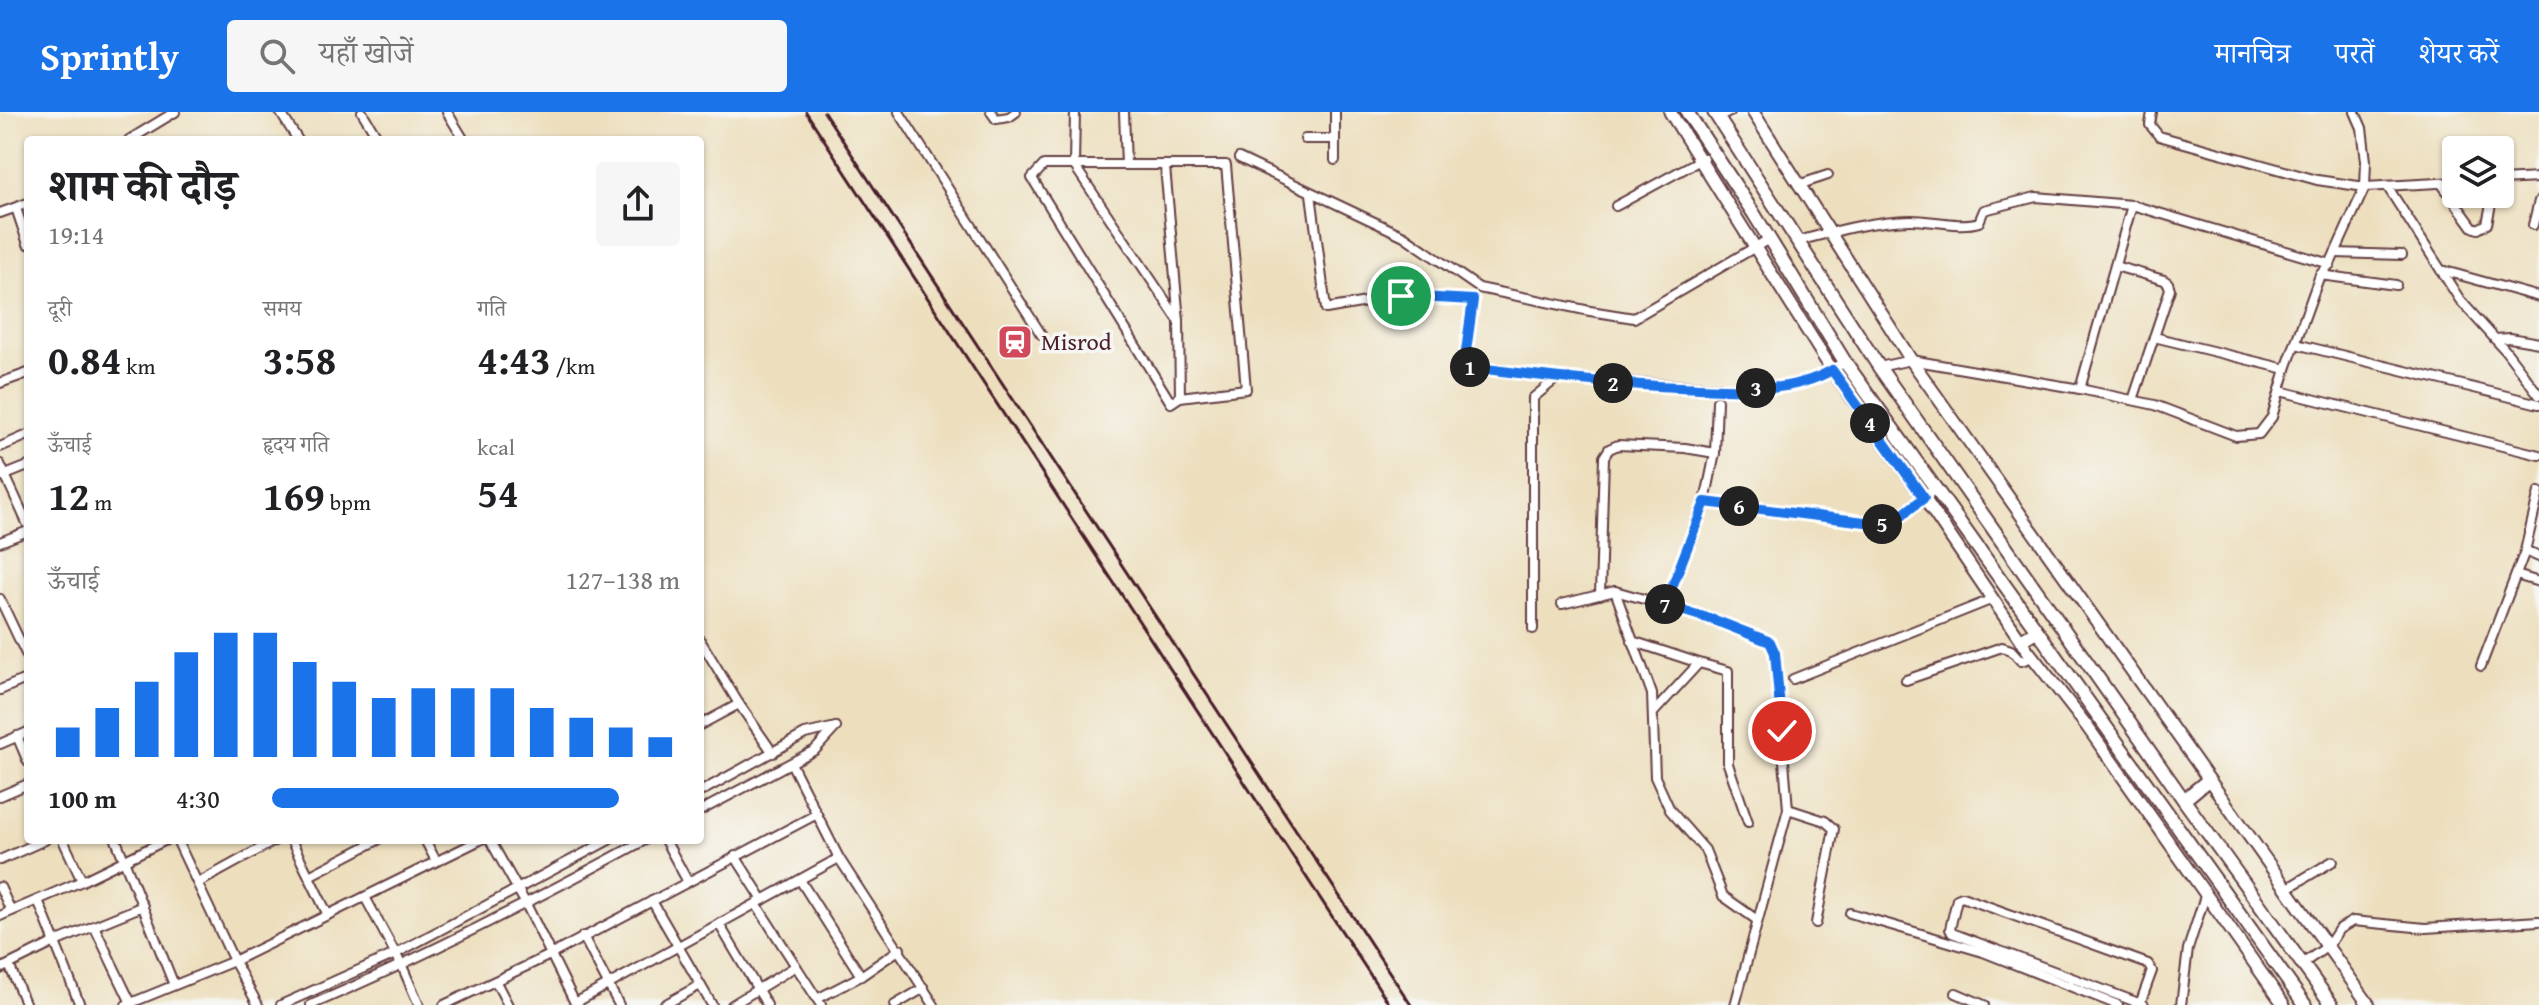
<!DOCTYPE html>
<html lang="hi">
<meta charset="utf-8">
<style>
:root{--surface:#fff;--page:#f6f6f6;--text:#202124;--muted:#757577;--accent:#1a73e8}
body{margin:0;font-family:"Gentium Book Plus","Noto Serif Devanagari",serif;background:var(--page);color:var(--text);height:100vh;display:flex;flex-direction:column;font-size:30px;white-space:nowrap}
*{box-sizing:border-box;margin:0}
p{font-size:26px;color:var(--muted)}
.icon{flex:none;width:44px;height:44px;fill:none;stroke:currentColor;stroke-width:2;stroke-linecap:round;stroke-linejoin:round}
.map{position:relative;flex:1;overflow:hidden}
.sheet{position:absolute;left:24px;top:24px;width:680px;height:708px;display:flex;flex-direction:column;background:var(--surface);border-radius:8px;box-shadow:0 2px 6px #0004}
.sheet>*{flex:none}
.fabs{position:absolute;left:2442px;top:24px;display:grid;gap:16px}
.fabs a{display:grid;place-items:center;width:72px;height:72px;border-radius:8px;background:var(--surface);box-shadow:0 2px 6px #0004;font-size:40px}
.pin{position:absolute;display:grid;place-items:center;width:68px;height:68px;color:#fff;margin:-34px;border:4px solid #fff;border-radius:50%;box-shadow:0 2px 8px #0007}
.km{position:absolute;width:40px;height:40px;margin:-20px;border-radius:50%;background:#222;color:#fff;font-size:22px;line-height:40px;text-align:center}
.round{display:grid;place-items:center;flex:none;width:84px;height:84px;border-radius:8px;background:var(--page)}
.overview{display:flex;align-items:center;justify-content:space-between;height:136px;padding:0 24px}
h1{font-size:44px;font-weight:700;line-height:60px}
.figures{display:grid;grid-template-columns:repeat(3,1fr);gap:12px;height:136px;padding:8px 24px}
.figures div{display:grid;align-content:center}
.figures b{font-size:40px;font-weight:700}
.figures small{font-size:22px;font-weight:400}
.figures p{font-size:22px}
.chart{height:224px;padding:16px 24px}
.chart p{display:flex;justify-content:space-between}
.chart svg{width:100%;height:144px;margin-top:8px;stroke:var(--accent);stroke-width:6}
ul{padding:0 24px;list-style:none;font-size:26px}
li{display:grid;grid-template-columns:128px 96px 1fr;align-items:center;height:60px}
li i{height:20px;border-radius:10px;background:var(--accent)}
header{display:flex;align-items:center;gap:48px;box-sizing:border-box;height:112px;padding:0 40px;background:var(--accent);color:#fff}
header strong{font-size:38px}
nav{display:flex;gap:44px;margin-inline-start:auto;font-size:28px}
.search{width:560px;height:72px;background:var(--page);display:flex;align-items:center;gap:20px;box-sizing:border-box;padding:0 28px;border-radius:8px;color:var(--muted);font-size:30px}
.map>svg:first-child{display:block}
</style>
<header>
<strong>Sprintly</strong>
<div class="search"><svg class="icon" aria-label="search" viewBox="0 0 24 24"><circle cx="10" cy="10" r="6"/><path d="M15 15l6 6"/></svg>यहाँ खोजें</div>
<nav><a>मानचित्र</a><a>परतें</a><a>शेयर करें</a></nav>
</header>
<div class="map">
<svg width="2539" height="893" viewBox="0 0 2539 893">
<rect width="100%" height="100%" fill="#f6f6f2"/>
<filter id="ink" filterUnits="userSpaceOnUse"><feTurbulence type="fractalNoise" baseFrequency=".0125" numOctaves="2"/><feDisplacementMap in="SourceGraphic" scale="16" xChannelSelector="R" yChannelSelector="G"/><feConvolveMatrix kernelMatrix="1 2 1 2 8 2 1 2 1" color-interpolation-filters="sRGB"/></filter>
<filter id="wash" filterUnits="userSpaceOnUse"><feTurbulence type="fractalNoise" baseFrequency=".006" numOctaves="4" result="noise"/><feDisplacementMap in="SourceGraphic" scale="32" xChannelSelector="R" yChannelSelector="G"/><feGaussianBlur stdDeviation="1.8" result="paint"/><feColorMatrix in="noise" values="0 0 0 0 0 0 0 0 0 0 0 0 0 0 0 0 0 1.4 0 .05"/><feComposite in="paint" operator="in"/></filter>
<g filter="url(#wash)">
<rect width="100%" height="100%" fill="#eddfbe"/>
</g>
<g filter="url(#ink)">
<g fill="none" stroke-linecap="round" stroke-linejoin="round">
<defs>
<g id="street">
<polyline points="280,0 298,28"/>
<polyline points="362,0 379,28"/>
<polyline points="447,0 464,28"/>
<polyline points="899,0 1041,222"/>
<polyline points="991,0 996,7 1009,5 1016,0"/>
<polyline points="1075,0 1074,53 1179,209"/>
<polyline points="1124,0 1126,53"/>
<polyline points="2152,0 2150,13 2159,24 2317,68 2365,75 2456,70"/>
<polyline points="1718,6 1730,0"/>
<polyline points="1305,27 1335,27"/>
<polyline points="129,28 175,0"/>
<polyline points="1239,46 1404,124 1479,176 1590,199 1634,206 1769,127"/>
<polyline points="1335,48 1335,0"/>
<polygon points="1044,53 1226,53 1246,277 1180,285 1171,291 1032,66"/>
<polyline points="1165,55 1179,209 1180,285"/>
<polyline points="2500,68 2539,66"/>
<polyline points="2441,71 2473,115 2478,117 2487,112 2493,82"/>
<polyline points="1798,73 1828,63"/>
<polyline points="2387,74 2460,188 2505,238 2539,283"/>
<polyline points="1311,82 1326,197 1401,184 1473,188 1464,254 1557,266 1740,277 1780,275 1819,265 1845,250"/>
<polyline points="1616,94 1704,46"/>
<polyline points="16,96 28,132"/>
<polyline points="0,101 28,91"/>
<polyline points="2533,113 2539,89"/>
<path d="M1798 129C1832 120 1876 108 1911 108 1932 108 1960 116 1979 110L1984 98 2036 85 2132 93"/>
<polyline points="2335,141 2402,143"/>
<polyline points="2115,154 2164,168 2168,171 2170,177 2133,288"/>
<polyline points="2441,158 2539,185"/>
<polyline points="2320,163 2396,173"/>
<polyline points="2154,225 2286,257"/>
<polyline points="2495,227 2510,226 2539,231"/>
<polyline points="2296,232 2539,292"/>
<polyline points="1879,255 1911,248 2080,277 2155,293 2236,324 2259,322 2272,305 2286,257 2320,163 2330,152 2365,75 2366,49 2362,16 2355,0"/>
<polyline points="0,271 28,261"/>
<polyline points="2080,277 2132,93 2330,152"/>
<polyline points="2280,279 2539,343"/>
<polyline points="1717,289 1715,341 1705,390 1665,493 1717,509 1770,530 1775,541 1788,697 1735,893"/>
<polyline points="0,335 28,323"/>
<polyline points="0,352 28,413"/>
<polyline points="3,364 28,354"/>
<polyline points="1705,390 1889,413 1935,377"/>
<polyline points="0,430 28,419"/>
<polyline points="2525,439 2539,445"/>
<polyline points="2516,463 2539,470"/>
<polyline points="1615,479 1652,582 1655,665 1670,698 1705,738 1723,784 1757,808"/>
<polyline points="1600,483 1604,345 1609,337 1618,333 1685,336 1715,341"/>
<polyline points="0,487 28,546"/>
<polyline points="1562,492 1615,479 1665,493"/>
<polyline points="1533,517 1533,286 1557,266"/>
<polyline points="700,528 739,592 773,641"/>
<polyline points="1632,529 1699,551"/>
<polyline points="2481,554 2525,439 2539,380"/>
<polyline points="1793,567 1993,487"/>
<polyline points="1906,568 2002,535 2011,538 2021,549 2033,545"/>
<polyline points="0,578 28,566"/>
<polyline points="1654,600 1699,551 1728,559 1728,652 1748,710"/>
<polyline points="700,613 739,592"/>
<polyline points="17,624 28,650"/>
<polyline points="0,632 28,620"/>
<polyline points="791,651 839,746 934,893"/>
<polyline points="700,680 805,622 836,615"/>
<polyline points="0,684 28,672"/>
<polyline points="1788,697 1825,709 1834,717 1816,811"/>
<polyline points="700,699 815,638 836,615"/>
<polyline points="63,728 82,769"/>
<polyline points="116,728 174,873"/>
<polyline points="177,728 234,849 258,893"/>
<polyline points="291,728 328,803"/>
<polyline points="425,728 436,749"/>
<polyline points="490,728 526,792 576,893"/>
<polyline points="665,728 688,770"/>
<polyline points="735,744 763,788"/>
<polyline points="0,748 45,728"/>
<polyline points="309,764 378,728"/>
<polyline points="800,768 861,864"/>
<polyline points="198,771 276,728"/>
<polyline points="0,775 11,799"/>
<polyline points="2288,776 2333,749"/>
<polyline points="365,785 402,854 419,893"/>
<polyline points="38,788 80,893"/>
<polyline points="652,789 712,893"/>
<polyline points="756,792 821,893"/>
<polyline points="1850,801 1983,840 2118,893"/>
<polyline points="0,804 82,769 166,728"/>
<polyline points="719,812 767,893"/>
<polyline points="94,814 131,891"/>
<polyline points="583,824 619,893"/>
<polyline points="2302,852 2328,834 2339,817 2353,809 2425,816 2539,809"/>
<polyline points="9,853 26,893"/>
<polyline points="0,857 55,830 143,794"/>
<polyline points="496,870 508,893"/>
<polyline points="1956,881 1984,893"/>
<polyline points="817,887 861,864 900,837"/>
<polyline points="575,891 839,746"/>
<polyline points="2140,892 2152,859 2148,852 1962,785 1957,787 1950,817 1952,821 2144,893"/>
<polyline points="126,893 234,849 480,728"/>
<polyline points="281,893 395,842 609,728"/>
<path d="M311 893C426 844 536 787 645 728"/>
<polyline points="444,893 550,843 817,702"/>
<polyline points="664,893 700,873"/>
<polyline points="732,893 796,854"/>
<polyline points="895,893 924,876"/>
<polyline points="2181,893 2188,837 2206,781"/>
</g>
<g id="secondary">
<polyline points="1670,0 1832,258 1924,386 2028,539 2086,613 2284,893"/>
<polyline points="1753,0 1911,248 2369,893"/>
</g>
<g id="primary">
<polyline points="1687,0 1754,102 1845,250 2305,893"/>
<polyline points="1714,0 1879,255 2186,691 2332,893"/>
<polyline points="2021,528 2036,519"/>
<polyline points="2184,688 2208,668"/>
</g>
</defs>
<!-- street casing -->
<use href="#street" stroke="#623c41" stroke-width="12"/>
<!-- secondary casing -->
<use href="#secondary" stroke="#623c41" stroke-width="15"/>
<!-- primary casing -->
<use href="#primary" stroke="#623c41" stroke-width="16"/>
<!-- street -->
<use href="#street" stroke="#fff" stroke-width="8"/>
<!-- secondary -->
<use href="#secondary" stroke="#fff" stroke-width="11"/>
<!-- primary -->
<use href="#primary" stroke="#fff" stroke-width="12"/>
<!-- rail -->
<g stroke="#4a1f2b" stroke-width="3">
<polyline points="806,0 1390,893"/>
<polyline points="824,0 1411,893"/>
</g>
</g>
</g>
<g fill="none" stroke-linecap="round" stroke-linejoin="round" filter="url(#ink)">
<defs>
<path id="route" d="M1401 184 1473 188 1464 254C1536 264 1607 272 1680 275 1729 277 1787 284 1832 258L1924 386 1889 413 1705 390 1665 493 1717 509 1770 530 1775 541 1782 619"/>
</defs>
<!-- route casing -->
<use href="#route" stroke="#fff" stroke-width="16"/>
<!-- route -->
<use href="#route" stroke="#1a73e8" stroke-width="10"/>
</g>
<!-- icons -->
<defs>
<symbol id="station-square" viewBox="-11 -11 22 22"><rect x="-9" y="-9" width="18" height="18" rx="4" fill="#d1495b" stroke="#f6f6f2"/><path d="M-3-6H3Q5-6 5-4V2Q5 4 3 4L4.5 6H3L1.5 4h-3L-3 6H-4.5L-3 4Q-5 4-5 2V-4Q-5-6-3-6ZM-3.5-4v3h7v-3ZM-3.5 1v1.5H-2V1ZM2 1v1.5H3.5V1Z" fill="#fff"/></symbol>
</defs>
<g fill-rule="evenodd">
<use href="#station-square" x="995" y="210" width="40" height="40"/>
</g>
<g text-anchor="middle" stroke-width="7" stroke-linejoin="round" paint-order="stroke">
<!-- poi labels -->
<g font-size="24" fill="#4a1f2b" stroke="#f6f6f2" text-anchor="start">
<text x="1041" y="238">Misrod</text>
</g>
</g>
</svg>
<div class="fabs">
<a><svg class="icon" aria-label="layers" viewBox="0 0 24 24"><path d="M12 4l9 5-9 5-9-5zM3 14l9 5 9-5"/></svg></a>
</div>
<div class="pin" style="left:1401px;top:184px;background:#1e9e55"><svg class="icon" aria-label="arrive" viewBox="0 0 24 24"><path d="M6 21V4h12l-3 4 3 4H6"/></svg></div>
<div class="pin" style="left:1782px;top:619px;background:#d93025"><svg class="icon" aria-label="check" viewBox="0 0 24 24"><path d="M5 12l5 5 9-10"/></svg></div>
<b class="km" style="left:1470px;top:255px">1</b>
<b class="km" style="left:1613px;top:271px">2</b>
<b class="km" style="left:1756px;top:276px">3</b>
<b class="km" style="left:1870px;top:311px">4</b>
<b class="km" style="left:1882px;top:412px">5</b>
<b class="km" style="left:1739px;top:394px">6</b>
<b class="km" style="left:1665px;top:492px">7</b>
<section class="sheet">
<div class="overview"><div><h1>शाम की दौड़</h1><p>19:14</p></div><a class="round"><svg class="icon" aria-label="share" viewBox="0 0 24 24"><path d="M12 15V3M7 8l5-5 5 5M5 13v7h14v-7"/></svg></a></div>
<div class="figures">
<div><p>दूरी</p><b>0.84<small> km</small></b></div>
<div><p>समय</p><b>3:58</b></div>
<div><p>गति</p><b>4:43<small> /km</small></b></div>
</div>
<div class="figures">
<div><p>ऊँचाई</p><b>12<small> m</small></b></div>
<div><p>हृदय गति</p><b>169<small> bpm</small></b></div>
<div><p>kcal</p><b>54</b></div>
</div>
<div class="chart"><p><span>ऊँचाई</span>127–138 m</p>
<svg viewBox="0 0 160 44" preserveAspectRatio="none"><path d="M5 44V35M15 44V29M25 44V21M35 44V12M45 44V6M55 44V6M65 44V15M75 44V21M85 44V26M95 44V23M105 44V23M115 44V23M125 44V29M135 44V32M145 44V35M155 44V38"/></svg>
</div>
<ul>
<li><b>100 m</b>4:30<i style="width:85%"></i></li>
</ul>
</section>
</div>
